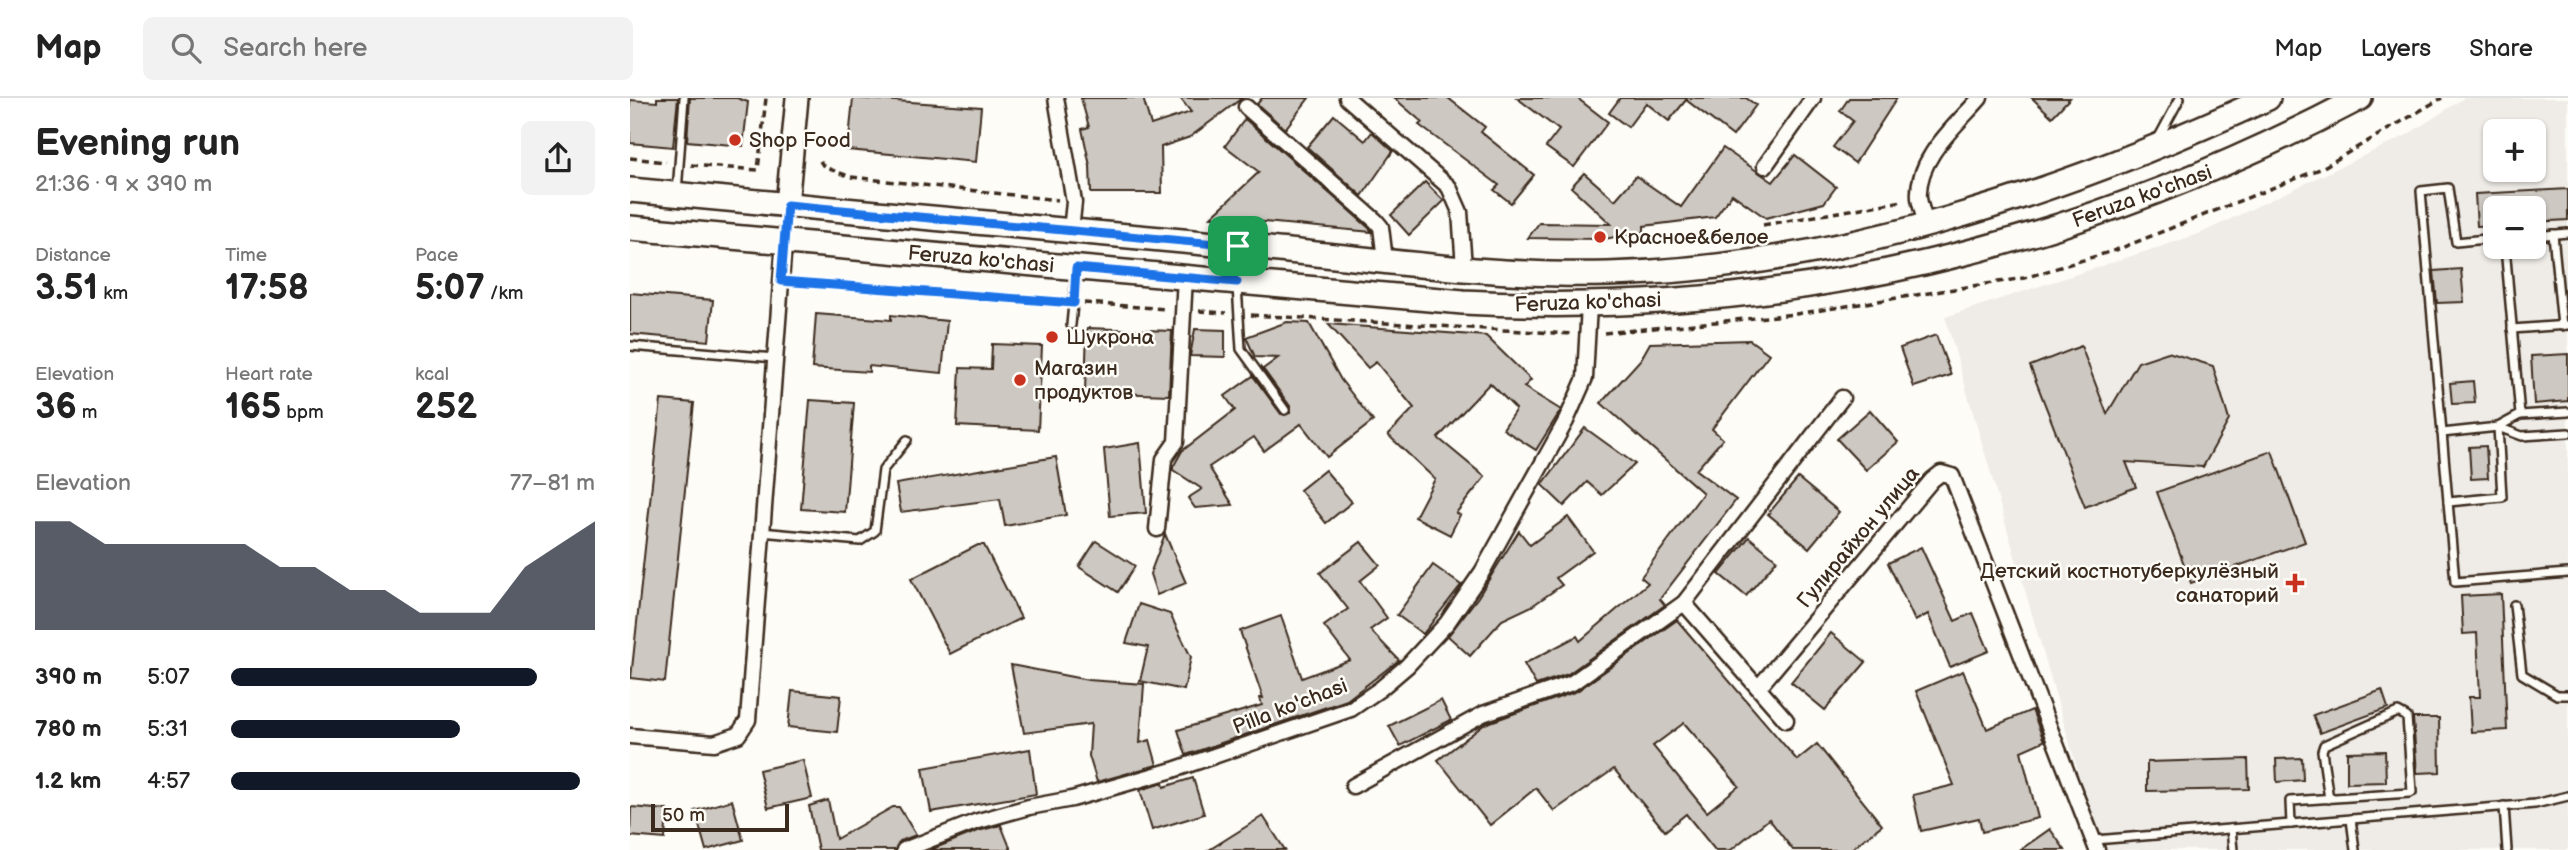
<!DOCTYPE html>
<meta charset="utf-8">
<style>
:root{--surface:#fff;--page:#f2f2f2;--text:#222;--muted:#767676;--line:#e0e0e0;--accent:#111827}
body{margin:0;font-family:"Balsamiq Sans",sans-serif;background:var(--page);color:var(--text);height:100vh;display:flex;flex-direction:column;font-size:26px;white-space:nowrap}
*{box-sizing:border-box;margin:0}
p{font-size:23px;color:var(--muted)}
.icon{flex:none;width:38px;height:38px;fill:none;stroke:currentColor;stroke-width:2;stroke-linecap:round;stroke-linejoin:round}
.map{position:relative;flex:1;overflow:hidden}
.sheet{display:flex;flex-direction:column;background:var(--surface);width:630px}
.sheet>*{flex:none}
.controls{position:absolute;left:1853px;top:21px;display:grid;gap:14px}
.controls a{display:grid;place-items:center;width:63px;height:63px;border-radius:10px;background:var(--surface);box-shadow:0 2px 5px #0004;font-size:35px}
.scale{position:absolute;left:21px;bottom:18px;width:138px;box-sizing:border-box;padding-left:7px;border:4px solid #3b2a1e;border-top:0;font-size:19px;line-height:24px;white-space:nowrap;color:#3b2a1e;-webkit-text-stroke:5px #fdfcf7;paint-order:stroke}
.pin{position:absolute;display:grid;place-items:center;width:60px;height:60px;color:#fff;margin:-30px;border-radius:14px;box-shadow:0 4px 10px #0006}
.round{display:grid;place-items:center;flex:none;width:74px;height:74px;border-radius:10px;background:var(--page)}
.head{display:flex;align-items:center;justify-content:space-between;height:119px;padding:0 35px}
h1{font-size:38px;font-weight:700;line-height:52px}
.figures{display:grid;grid-template-columns:repeat(3,1fr);gap:10px;height:119px;padding:7px 35px}
.figures div{display:grid;align-content:center}
.figures b{font-size:35px;font-weight:700}
.figures small{font-size:19px;font-weight:400}
.figures p{font-size:19px}
.chart{height:196px;padding:14px 35px}
.chart p{display:flex;justify-content:space-between}
.chart svg{width:100%;height:126px;margin-top:7px;fill:var(--accent);opacity:.7}
ul{padding:0 35px;list-style:none;font-size:23px}
li{display:grid;grid-template-columns:112px 84px 1fr;align-items:center;height:52px}
li i{height:18px;border-radius:9px;background:var(--accent)}
header{display:flex;align-items:center;gap:42px;box-sizing:border-box;height:98px;padding:0 35px;background:var(--surface);border-bottom:2px solid var(--line)}
header strong{font-size:33px}
nav{display:flex;gap:38px;margin-inline-start:auto;font-size:24px}
.search{width:490px;height:63px;background:var(--page);display:flex;align-items:center;gap:18px;box-sizing:border-box;padding:0 24px;border-radius:10px;color:var(--muted);font-size:26px}
main{display:flex;flex:1;min-height:0}
.map>svg:first-child{display:block}
</style>
<header>
<strong>Map</strong>
<div class="search"><svg class="icon" aria-label="search" viewBox="0 0 24 24"><circle cx="10" cy="10" r="6"/><path d="M15 15l6 6"/></svg>Search here</div>
<nav><a>Map</a><a>Layers</a><a>Share</a></nav>
</header>
<main>
<section class="sheet">
<div class="head"><div><h1>Evening run</h1><p>21:36 · 9 × 390 m</p></div><a class="round"><svg class="icon" aria-label="share" viewBox="0 0 24 24"><path d="M12 15V3M7 8l5-5 5 5M5 13v7h14v-7"/></svg></a></div>
<div class="figures">
<div><p>Distance</p><b>3.51<small> km</small></b></div>
<div><p>Time</p><b>17:58</b></div>
<div><p>Pace</p><b>5:07<small> /km</small></b></div>
</div>
<div class="figures">
<div><p>Elevation</p><b>36<small> m</small></b></div>
<div><p>Heart rate</p><b>165<small> bpm</small></b></div>
<div><p>kcal</p><b>252</b></div>
</div>
<div class="chart"><p><span>Elevation</span>77–81 m</p>
<svg viewBox="0 0 160 44" preserveAspectRatio="none"><path d="M0 44V6L10 6L20 14L30 14L40 14L50 14L60 14L70 22L80 22L90 30L100 30L110 38L120 38L130 38L140 22L150 14L160 6V44z"/></svg>
</div>
<ul>
<li><b>390 m</b>5:07<i style="width:84%"></i></li>
<li><b>780 m</b>5:31<i style="width:63%"></i></li>
<li><b>1.2 km</b>4:57<i style="width:96%"></i></li>
</ul>
</section>
<div class="map">
<svg width="1938" height="752" viewBox="0 0 1938 752">
<rect width="100%" height="100%" fill="#fdfcf7"/>
<filter id="ink" filterUnits="userSpaceOnUse"><feTurbulence type="fractalNoise" baseFrequency=".0143" numOctaves="2"/><feDisplacementMap in="SourceGraphic" scale="14" xChannelSelector="R" yChannelSelector="G"/><feConvolveMatrix kernelMatrix="1 2 1 2 8 2 1 2 1" color-interpolation-filters="sRGB"/></filter>
<g filter="url(#ink)">
<!-- built -->
<path fill="#efece7" fill-rule="evenodd" d="M1834 0H1938V752H1471L1315 219 1569 136 1777 37ZM1866 33H1904V72H1866ZM1866 110H1904V149H1866Z"/>
<!-- building -->
<g fill="#cdc8c2" stroke="#3b2a1e" stroke-width="2" fill-rule="evenodd">
<polygon points="27,0 48,0 43,49 0,45 0,2 27,4"/>
<polygon points="60,0 107,0 118,4 113,48 57,43"/>
<polygon points="223,0 351,9 346,64 218,52"/>
<polygon points="451,0 513,0 521,27 561,14 550,0 612,0 560,39 531,49 532,95 461,95 460,68 452,31 459,29"/>
<polygon points="632,0 679,0 655,31 627,6"/>
<polygon points="764,0 818,0 855,29 851,34 904,77 881,105 864,92 869,87 789,27 792,24"/>
<polygon points="887,0 947,0 978,24 944,69 916,49 929,32"/>
<polygon points="990,0 1116,0 1126,7 1103,38 1056,2 1039,23 1016,5 998,29 979,15"/>
<polygon points="1219,0 1267,0 1225,65 1203,49 1223,23 1210,13"/>
<polygon points="1402,0 1440,0 1422,19"/>
<polygon points="704,17 735,43 742,34 763,53 732,98 677,49"/>
<polygon points="615,21 739,130 742,134 581,119 629,74 595,48"/>
<polygon points="1093,50 1143,84 1165,57 1206,89 1194,105 1136,120 1102,96 1085,119 1014,128 1014,134 974,141 898,140 909,125 981,126 941,89 954,75 985,102 1006,78 1051,109"/>
<polygon points="795,84 814,103 779,137 761,117"/>
<polygon points="1938,91 1938,122 1904,124 1904,110 1866,110 1866,127 1847,128 1845,96"/>
<polygon points="1831,171 1834,204 1807,205 1804,173"/>
<polygon points="0,195 83,202 79,243 0,236"/>
<polygon points="186,216 261,222 261,217 317,223 312,275 239,268 239,274 182,270"/>
<polygon points="657,224 679,225 711,282 743,323 697,359 671,326 634,353 624,339 579,369 603,407 565,410 558,400 572,391 543,372 543,369 552,353 605,312 595,298 623,278 651,316 660,315 660,308 633,271 648,260 625,259 616,239"/>
<polygon points="698,226 856,238 901,282 894,289 931,312 906,352 873,331 886,311 860,285 808,340 855,379 826,415 830,417 820,437 785,419 805,381 758,337 784,310 746,264 738,270"/>
<polygon points="457,230 542,233 539,297 455,294"/>
<polygon points="565,231 595,232 595,259 560,258"/>
<polygon points="1306,237 1321,277 1284,289 1270,250"/>
<polygon points="1120,242 1139,256 1082,331 1093,341 1066,372 1106,402 1030,501 1035,507 938,576 906,587 894,566 947,538 950,543 1018,485 1011,479 1073,395 971,305 1011,261 1020,245"/>
<polygon points="362,246 412,248 408,332 327,328 330,270 361,271"/>
<polygon points="1451,248 1477,316 1508,264 1538,254 1583,268 1599,322 1573,369 1496,364 1506,389 1455,409 1400,268"/>
<polygon points="1938,256 1938,303 1904,306 1901,258"/>
<polygon points="1843,283 1845,305 1822,306 1820,285"/>
<polygon points="31,302 64,305 35,584 1,580"/>
<polygon points="180,302 224,305 215,414 171,411"/>
<polygon points="1240,312 1268,344 1236,372 1207,341"/>
<polygon points="955,330 1005,366 972,397 957,384 934,408 912,387"/>
<polygon points="510,345 516,415 480,418 474,351"/>
<polygon points="1856,348 1858,380 1841,381 1839,349"/>
<polygon points="1642,353 1675,444 1561,485 1527,394"/>
<polygon points="426,359 436,417 375,428 370,401 271,414 266,386"/>
<polygon points="695,372 722,404 696,425 670,392"/>
<polygon points="1168,380 1209,414 1179,450 1138,416"/>
<polygon points="938,419 963,453 926,480 932,487 902,508 872,522 840,558 818,538 848,499 889,433 900,447"/>
<polygon points="535,436 556,485 527,497 520,476"/>
<polygon points="1119,439 1147,462 1116,498 1089,476"/>
<polygon points="466,443 505,468 488,494 449,469"/>
<polygon points="731,444 750,467 730,483 757,520 740,532 769,562 717,602 556,657 548,632 632,607 630,600 633,600 610,533 651,518 672,580 720,562 694,528 718,511 690,475"/>
<polygon points="348,447 354,447 391,520 320,556 281,481"/>
<polygon points="1291,449 1325,523 1343,515 1359,553 1320,569 1298,516 1285,523 1258,465"/>
<polygon points="803,467 831,487 793,536 767,517"/>
<polygon points="1871,496 1877,632 1841,634 1839,599 1850,599 1847,535 1833,536 1831,498"/>
<polygon points="509,506 540,516 561,559 554,592 510,583 518,549 496,545"/>
<path d="M1047 522 1167 662 1187 646 1252 727 1220 752H1163L1139 721 1101 752H1085L1056 716 1035 733 984 671 924 713 906 690 860 727 808 662 855 626 947 593ZM1054 625 1109 688 1077 714 1023 648Z"/>
<polygon points="1201,535 1236,564 1195,612 1161,584"/>
<polygon points="381,567 458,582 514,586 510,645 520,642 527,667 467,684 459,658 461,626 394,635"/>
<polygon points="1333,573 1357,631 1402,612 1414,643 1391,653 1408,720 1352,734 1349,720 1291,733 1283,697 1324,687 1286,593"/>
<polygon points="1752,592 1758,610 1690,635 1683,617"/>
<polygon points="162,593 211,598 207,634 158,629"/>
<polygon points="811,602 821,622 770,648 759,628"/>
<polygon points="1783,620 1809,620 1810,674 1787,675"/>
<polygon points="400,651 406,696 301,714 293,670"/>
<polygon points="1755,653 1756,684 1717,685 1717,654"/>
<polygon points="1672,660 1673,682 1647,684 1646,661"/>
<polygon points="1618,661 1619,691 1517,693 1517,664"/>
<polygon points="173,662 182,700 138,710 129,672"/>
<polygon points="563,680 574,716 522,732 510,692 533,685 534,689"/>
<polygon points="102,702 113,742 76,752 65,713"/>
<polygon points="198,702 206,741 263,709 269,709 286,737 270,743 265,752 188,752 179,708"/>
<polygon points="1,709 37,712 35,741 0,738"/>
<polygon points="633,718 655,752 579,752"/>
<polygon points="371,727 381,752 300,752 348,733"/>
<polygon points="1420,731 1435,752 1390,752"/>
</g>
<g fill="none" stroke-linecap="round" stroke-linejoin="round">
<defs>
<g id="lane">
<polyline points="1529,39 1550,0"/>
<polyline points="47,94 54,0"/>
<polyline points="1923,136 1932,228"/>
<polyline points="1904,138 1938,135"/>
<polyline points="1866,140 1826,144 1818,90 1791,93 1825,484 1938,475"/>
<polyline points="1875,149 1890,317"/>
<polyline points="607,188 611,251 655,312"/>
<polyline points="441,227 446,174"/>
<polyline points="1882,231 1938,227"/>
<polyline points="0,248 145,260"/>
<polyline points="1938,314 1890,317 1868,329 1892,338 1938,335"/>
<polyline points="1812,335 1868,329 1872,399 1818,404"/>
<polyline points="131,434 230,443 245,433 253,372 277,342"/>
<polyline points="1884,507 1892,576 1927,597 1938,597"/>
<polyline points="1874,708 1877,752"/>
<polyline points="1721,721 1725,752"/>
<polyline points="1661,726 1660,703 1780,695 1782,694 1777,619 1768,614 1694,647 1692,653 1699,701"/>
<polyline points="1601,731 1603,752"/>
<polyline points="1465,742 1905,706 1938,698"/>
</g>
<g id="street">
<polyline points="426,0 444,104 441,133"/>
<polyline points="717,0 819,89 830,114 834,169"/>
<polyline points="616,9 746,123 751,129 755,162"/>
<polyline points="1135,68 1183,0"/>
<path d="M1296 126C1294 118 1290 108 1289 100 1286 60 1327 27 1350 0"/>
<polyline points="527,431 534,361 546,344 555,179"/>
<polyline points="1054,505 1156,622"/>
<polyline points="1129,589 1302,382 1311,375 1322,378 1467,752"/>
<polyline points="0,638 84,645 108,637 118,622 154,144"/>
<polyline points="723,688 853,616 942,585 1054,505 1212,300"/>
<polyline points="274,752 345,724 399,709 442,701 543,672 721,611 750,591 777,568 817,525 852,474 936,323 955,280 959,207"/>
</g>
<polyline id="secondary" points="157,107 167,0"/>
<g id="primary">
<path d="M0 92C206 111 412 131 618 149 737 160 858 179 978 176 1207 170 1432 95 1638 0"/>
<path d="M0 130 833 204C1154 221 1447 150 1730 0"/>
</g>
</defs>
<!-- lane casing -->
<use href="#lane" stroke="#3b2a1e" stroke-width="12"/>
<!-- street casing -->
<use href="#street" stroke="#3b2a1e" stroke-width="19"/>
<!-- secondary casing -->
<use href="#secondary" stroke="#3b2a1e" stroke-width="26"/>
<!-- primary casing -->
<use href="#primary" stroke="#3b2a1e" stroke-width="28"/>
<!-- path -->
<g stroke="#3b2a1e" stroke-width="3.5" stroke-dasharray="7 5" stroke-linecap="butt">
<polyline points="0,60 36,64"/>
<polyline points="190,63 194,69 221,79 428,102"/>
<polyline points="61,67 128,72 136,0"/>
<polyline points="1133,127 1273,103"/>
<polyline points="167,184 432,204"/>
<polyline points="454,205 537,211"/>
<polyline points="569,213 596,215"/>
<polyline points="621,217 942,236"/>
<polyline points="974,235 1166,216 1394,180 1486,152 1690,71 1812,0"/>
</g>
<!-- lane -->
<use href="#lane" stroke="#fdfcf7" stroke-width="7"/>
<!-- street -->
<use href="#street" stroke="#fdfcf7" stroke-width="14"/>
<!-- secondary -->
<use href="#secondary" stroke="#fdfcf7" stroke-width="21"/>
<!-- primary -->
<use href="#primary" stroke="#fdfcf7" stroke-width="23"/>
</g>
</g>
<g fill="none" stroke-linecap="round" stroke-linejoin="round" filter="url(#ink)">
<defs>
<polygon id="route" points="157,107 608,148 598,155 594,166 598,176 607,184 446,170 444,205 151,183"/>
</defs>
<!-- route casing -->
<use href="#route" stroke="#fff" stroke-width="14"/>
<!-- route -->
<use href="#route" stroke="#1a73e8" stroke-width="9"/>
</g>
<!-- markers -->
<g fill="#c8321e" stroke="#fdfcf7" stroke-width="2.5">
<circle cx="105" cy="42" r="7"/>
<circle cx="970" cy="139" r="7"/>
<circle cx="422" cy="239" r="7"/>
<circle cx="390" cy="282" r="7"/>
<path d="M1661.5 474.5h7v7h7v7h-7v7h-7v-7h-7v-7h7z"/>
</g>
<g text-anchor="middle" stroke-width="5" stroke-linejoin="round" paint-order="stroke">
<!-- poi labels -->
<g font-size="21" fill="#3b2a1e" stroke="#fdfcf7" text-anchor="start">
<text x="119" y="49">Shop Food</text>
<text x="984" y="146">Красное&amp;белое</text>
<text x="436" y="246">Шукрона</text>
<text x="404" y="277">Магазин<tspan x="404" dy="24">продуктов</tspan></text>
<text x="1649" y="480" text-anchor="end">Детский костнотуберкулёзный<tspan x="1649" dy="24">санаторий</tspan></text>
</g>
<!-- street labels -->
<g font-size="21" fill="#3b2a1e" stroke="#fdfcf7">
<text transform="translate(1512 98) rotate(-20)" y="7">Feruza ko'chasi</text>
<text transform="translate(351 161) rotate(5)" y="7">Feruza ko'chasi</text>
<text transform="translate(958 204) rotate(-2)" y="7">Feruza ko'chasi</text>
<text transform="translate(1228 439) rotate(-50)" y="7">Гулирайхон улица</text>
<text transform="translate(660 608) rotate(-21)" y="7">Pilla ko'chasi</text>
</g>
</g>
</svg>
<div class="controls">
<a>+</a>
<a>−</a>
</div>
<div class="scale">50 m</div>
<div class="pin" style="left:608px;top:148px;background:#1e9e55"><svg class="icon" aria-label="arrive" viewBox="0 0 24 24"><path d="M6 21V4h12l-3 4 3 4H6"/></svg></div>
</div>
</main>
